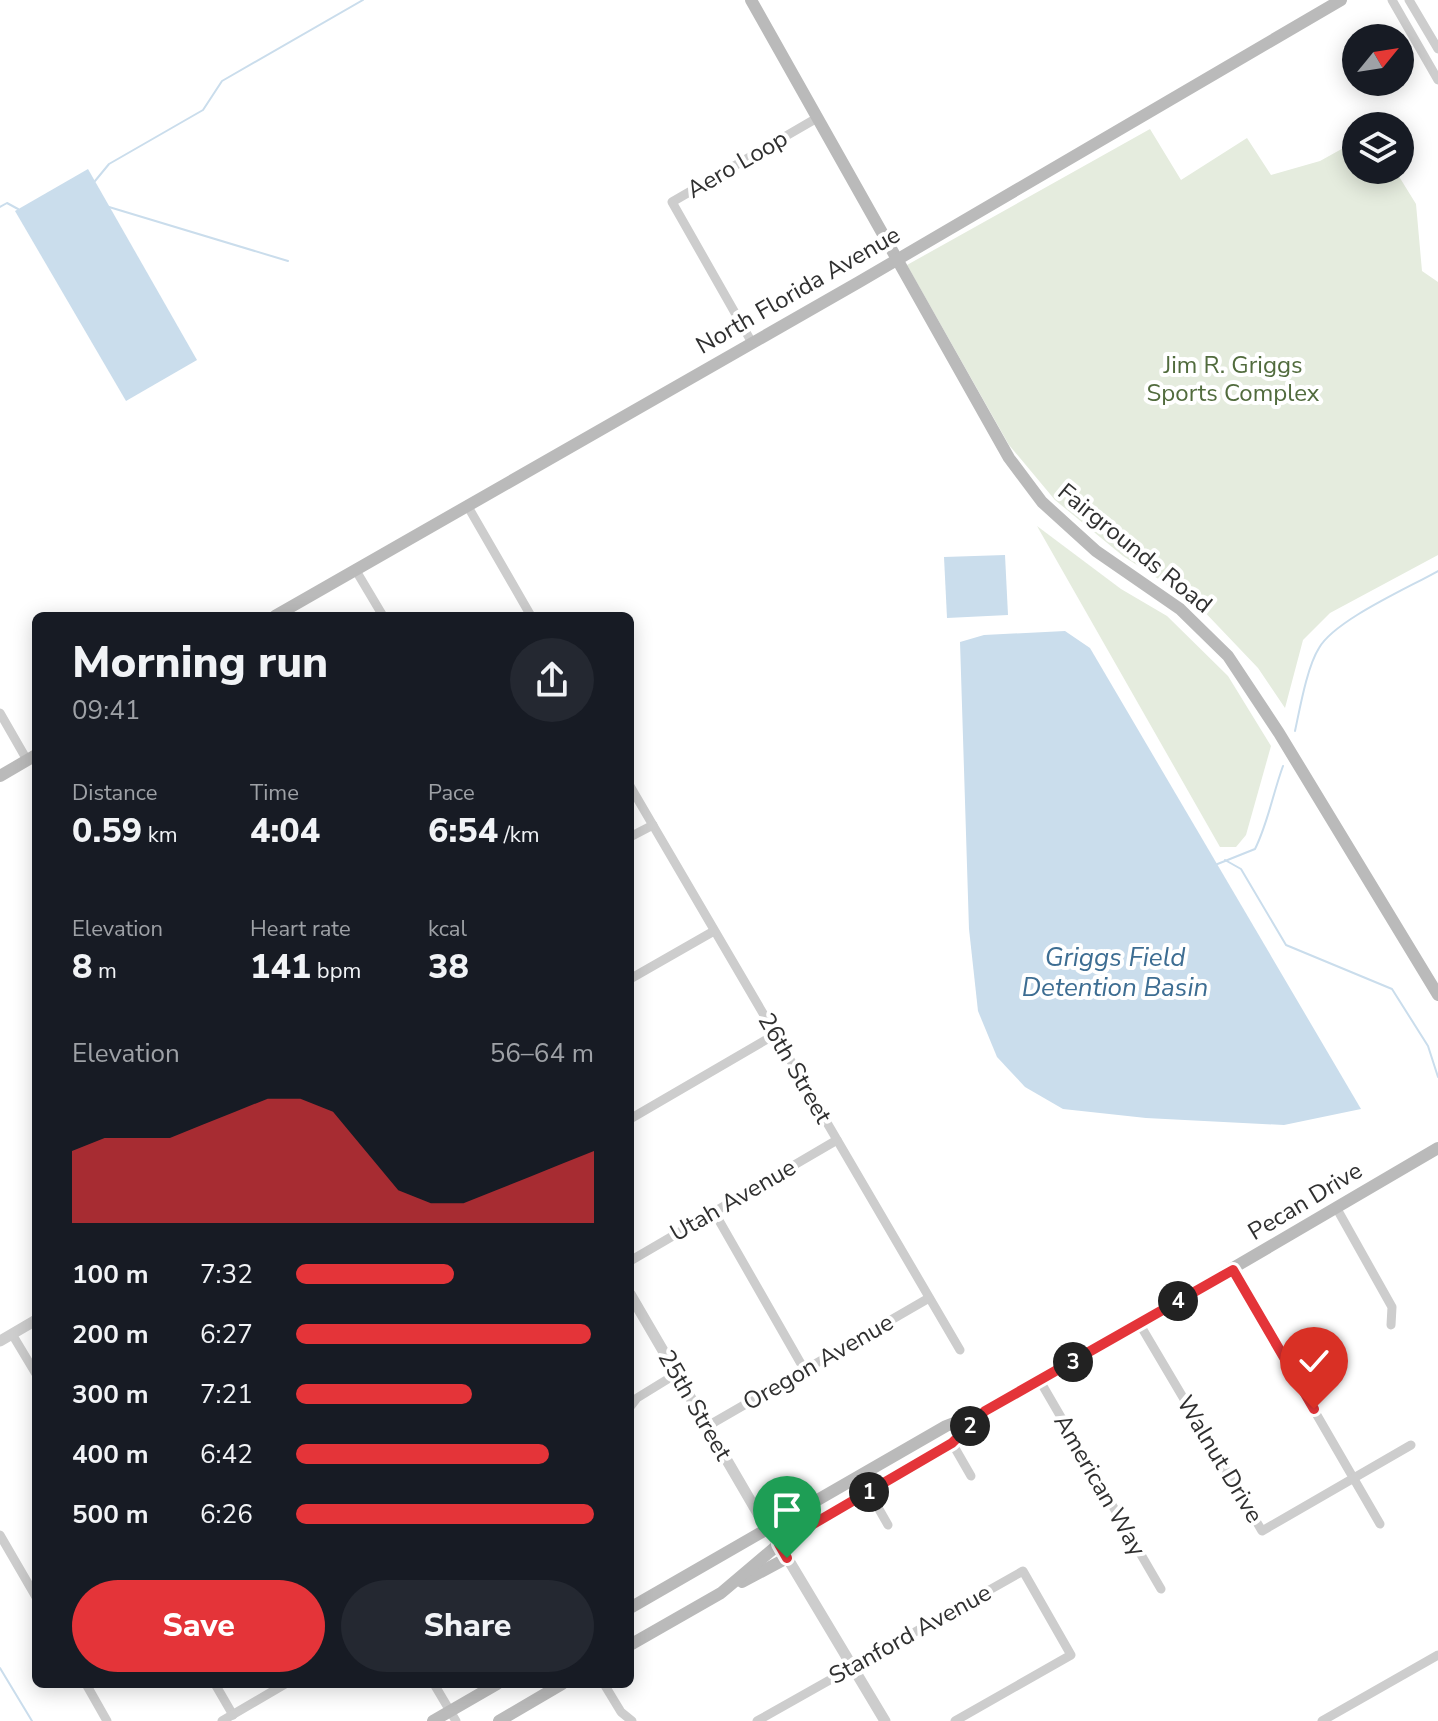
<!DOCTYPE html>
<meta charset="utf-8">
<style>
:root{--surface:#171b24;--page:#242831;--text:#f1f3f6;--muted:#9ea1a6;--accent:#e43439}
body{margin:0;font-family:"Nunito Sans",sans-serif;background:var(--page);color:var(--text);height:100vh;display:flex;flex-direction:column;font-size:30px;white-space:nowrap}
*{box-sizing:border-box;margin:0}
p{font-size:26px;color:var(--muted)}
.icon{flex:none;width:44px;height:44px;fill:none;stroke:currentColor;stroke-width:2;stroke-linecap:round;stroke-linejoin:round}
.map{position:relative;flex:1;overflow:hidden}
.panel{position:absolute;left:32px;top:612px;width:602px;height:1076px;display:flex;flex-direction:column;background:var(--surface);border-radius:12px;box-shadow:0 4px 20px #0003}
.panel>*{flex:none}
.needle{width:52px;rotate:60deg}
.fabs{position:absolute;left:1342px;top:24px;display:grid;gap:16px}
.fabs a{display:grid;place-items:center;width:72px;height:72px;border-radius:50%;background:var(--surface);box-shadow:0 4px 20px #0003;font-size:40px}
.pin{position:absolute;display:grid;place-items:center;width:68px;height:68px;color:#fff;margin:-82px -34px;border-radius:50% 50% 50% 0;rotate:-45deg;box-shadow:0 0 8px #0007}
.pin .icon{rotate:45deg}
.km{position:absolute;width:40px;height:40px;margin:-20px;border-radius:50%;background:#222;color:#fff;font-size:22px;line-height:40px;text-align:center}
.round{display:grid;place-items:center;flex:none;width:84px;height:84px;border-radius:42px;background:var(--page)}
.overview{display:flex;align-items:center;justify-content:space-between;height:136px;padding:0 40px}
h1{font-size:44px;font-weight:800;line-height:60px}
.figures{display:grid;grid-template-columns:repeat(3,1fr);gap:12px;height:136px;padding:8px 40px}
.figures div{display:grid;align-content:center}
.figures b{font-size:34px;font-weight:800}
.figures small{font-size:22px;font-weight:400}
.figures p{font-size:22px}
.chart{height:224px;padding:16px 40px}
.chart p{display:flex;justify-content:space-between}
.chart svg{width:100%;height:144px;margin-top:8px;fill:var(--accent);opacity:.7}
.button{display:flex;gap:16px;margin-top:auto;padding:16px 40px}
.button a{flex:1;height:92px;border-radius:48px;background:var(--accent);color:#fff;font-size:32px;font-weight:800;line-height:92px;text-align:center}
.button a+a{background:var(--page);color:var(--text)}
ul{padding:0 40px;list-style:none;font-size:26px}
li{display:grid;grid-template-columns:128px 96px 1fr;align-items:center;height:60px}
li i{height:20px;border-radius:10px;background:var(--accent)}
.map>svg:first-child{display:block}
</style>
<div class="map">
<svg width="1438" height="1721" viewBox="0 0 1438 1721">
<rect width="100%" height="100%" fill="#fff"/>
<!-- green -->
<g fill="#e5ecde">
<polygon points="1150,129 1181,180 1247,138 1271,175 1320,161 1356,141 1356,170 1395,170 1416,204 1422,271 1438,282 1438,555 1330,613 1303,640 1285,708 1258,668 1197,604 1123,556 1055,500 1009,445 907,265"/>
<polygon points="1037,526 1121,589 1167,616 1228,676 1271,746 1246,835 1236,847 1220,847"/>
</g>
<!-- water -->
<g fill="#caddec">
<polygon points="88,169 197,360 126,401 15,211"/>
<polygon points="1005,555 1008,615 947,618 944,557"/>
<polygon points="1065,631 1090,648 1361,1109 1284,1125 1146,1118 1063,1109 1025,1087 997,1057 978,1011 969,929 960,642 984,635"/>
</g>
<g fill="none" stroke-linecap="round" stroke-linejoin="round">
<!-- stream -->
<g stroke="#caddec" stroke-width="2">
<polyline points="95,181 109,164 203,110 222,81 363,0"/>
<polyline points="0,207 7,203 18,209"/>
<polyline points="109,207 288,261"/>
<path d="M1295 731C1300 708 1307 667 1319 648 1335 620 1408 588 1438 571"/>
<polyline points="1225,860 1241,869 1286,945 1392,989 1428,1046 1438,1077"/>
<path d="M1215 865 1255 849C1268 823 1273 793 1283 766"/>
<polyline points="0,1668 32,1721"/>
</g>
<!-- minor -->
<g stroke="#cdcdcd" stroke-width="9">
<polyline points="1392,0 1438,80"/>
<polyline points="1409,0 1438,49"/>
<polyline points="751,341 672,202 817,118"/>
<polyline points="467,505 531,616"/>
<polyline points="355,569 383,616"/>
<polyline points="0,713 27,760"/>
<polyline points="630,786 960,1350"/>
<polyline points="630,837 653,825"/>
<polyline points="630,979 714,931"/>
<polyline points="630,1119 776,1034"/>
<polyline points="1337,1209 1392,1307 1391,1325"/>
<polyline points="713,1210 804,1369"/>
<polyline points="630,1261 837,1140"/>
<polyline points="1233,1270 1380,1524"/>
<polyline points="1139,1323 1262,1531 1411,1445"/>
<polyline points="12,1334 36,1374"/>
<polyline points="1040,1381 1161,1589"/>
<polyline points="630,1407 637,1398 676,1374"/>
<polyline points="706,1427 929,1298"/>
<polyline points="952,1443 971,1476"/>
<polyline points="860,1476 888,1525"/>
<polyline points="0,1535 36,1597"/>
<polyline points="86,1684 107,1721"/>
<polyline points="215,1684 233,1715"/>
<polyline points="434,1684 456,1721"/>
<polyline points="604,1684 621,1712 632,1721"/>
<polyline points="222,1721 285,1684"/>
<polyline points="757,1721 1023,1571 1071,1655 955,1721"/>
<polyline points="1322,1721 1438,1655"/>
</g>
<!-- tertiary -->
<g stroke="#cdcdcd" stroke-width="11">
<polyline points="630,1294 767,1529 779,1544 885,1721"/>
<polyline points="0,1341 36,1320"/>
</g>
<!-- secondary -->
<g stroke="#bababa" stroke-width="12">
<polyline points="751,0 1009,458 1042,502 1096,551 1180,609 1228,656 1279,733 1438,995"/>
<polyline points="275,616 859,282 1341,0"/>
<polyline points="0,776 36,755"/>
<polyline points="742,1582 787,1558"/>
<polyline points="630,1608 946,1426 985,1411 1040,1381 1438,1148"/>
<polyline points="630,1645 721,1593 779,1544 952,1443 981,1415"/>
<polyline points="433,1721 497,1684"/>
<polyline points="499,1721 562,1684"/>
</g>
</g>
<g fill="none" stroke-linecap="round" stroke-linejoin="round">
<defs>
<polyline id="route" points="787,1558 779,1544 952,1443 985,1411 1233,1270 1314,1409"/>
</defs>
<!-- route casing -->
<use href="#route" stroke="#fff" stroke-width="16"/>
<!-- route -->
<use href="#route" stroke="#e43439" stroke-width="10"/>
</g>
<g text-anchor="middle" stroke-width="8" stroke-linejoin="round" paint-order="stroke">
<!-- street labels -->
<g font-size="24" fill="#303030" stroke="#fff">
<text transform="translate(737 164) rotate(-30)" y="8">Aero Loop</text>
<text transform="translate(798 290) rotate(-30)" y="8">North Florida Avenue</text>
<text transform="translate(1135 548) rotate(39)" y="8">Fairgrounds Road</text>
<text transform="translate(795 1068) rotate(60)" y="8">26th Street</text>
<text transform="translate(733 1200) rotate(-30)" y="8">Utah Avenue</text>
<text transform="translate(1305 1201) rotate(-31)" y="8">Pecan Drive</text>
<text transform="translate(818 1362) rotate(-30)" y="8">Oregon Avenue</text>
<text transform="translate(695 1405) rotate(60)" y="8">25th Street</text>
<text transform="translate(1220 1459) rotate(59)" y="8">Walnut Drive</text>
<text transform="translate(1100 1485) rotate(60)" y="8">American Way</text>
<text transform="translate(910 1634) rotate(-29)" y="8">Stanford Avenue</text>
</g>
<!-- park labels -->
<g font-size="24" fill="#516b3d" stroke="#fff">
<text x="1233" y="373">Jim R. Griggs<tspan x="1233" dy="28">Sports Complex</tspan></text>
</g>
<!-- water labels -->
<g font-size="26" font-style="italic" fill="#3d6d92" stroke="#fff">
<text x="1115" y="966">Griggs Field<tspan x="1115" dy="30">Detention Basin</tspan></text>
</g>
</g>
</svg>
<div class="fabs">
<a><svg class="needle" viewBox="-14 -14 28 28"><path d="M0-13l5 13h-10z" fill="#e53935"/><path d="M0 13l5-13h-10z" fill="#9ea1a6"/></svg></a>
<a><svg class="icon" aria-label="layers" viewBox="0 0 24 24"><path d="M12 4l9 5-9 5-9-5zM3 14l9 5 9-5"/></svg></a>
</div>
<div class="pin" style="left:787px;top:1558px;background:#1e9e55"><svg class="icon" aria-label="arrive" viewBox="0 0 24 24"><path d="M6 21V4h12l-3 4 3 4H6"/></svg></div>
<div class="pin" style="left:1314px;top:1409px;background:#d93025"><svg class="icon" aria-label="check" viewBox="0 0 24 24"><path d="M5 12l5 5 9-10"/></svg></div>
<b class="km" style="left:869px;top:1492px">1</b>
<b class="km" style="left:970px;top:1426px">2</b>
<b class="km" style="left:1073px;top:1362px">3</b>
<b class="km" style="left:1178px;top:1301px">4</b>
<section class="panel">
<div class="overview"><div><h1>Morning run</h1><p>09:41</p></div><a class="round"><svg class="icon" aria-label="share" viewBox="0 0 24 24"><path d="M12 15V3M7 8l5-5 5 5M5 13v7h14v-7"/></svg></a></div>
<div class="figures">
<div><p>Distance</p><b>0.59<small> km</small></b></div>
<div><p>Time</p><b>4:04</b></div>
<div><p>Pace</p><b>6:54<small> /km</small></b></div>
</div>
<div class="figures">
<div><p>Elevation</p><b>8<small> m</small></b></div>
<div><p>Heart rate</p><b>141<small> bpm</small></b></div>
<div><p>kcal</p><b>38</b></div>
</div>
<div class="chart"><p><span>Elevation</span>56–64 m</p>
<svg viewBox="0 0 160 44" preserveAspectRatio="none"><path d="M0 44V22L10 18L20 18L30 18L40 14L50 10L60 6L70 6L80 10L90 22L100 34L110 38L120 38L130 34L140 30L150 26L160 22V44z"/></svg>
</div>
<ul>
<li><b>100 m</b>7:32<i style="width:53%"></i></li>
<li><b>200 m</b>6:27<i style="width:99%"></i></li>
<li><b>300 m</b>7:21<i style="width:59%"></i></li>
<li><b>400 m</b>6:42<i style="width:85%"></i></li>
<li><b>500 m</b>6:26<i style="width:100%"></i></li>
</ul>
<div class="button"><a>Save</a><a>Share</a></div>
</section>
</div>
